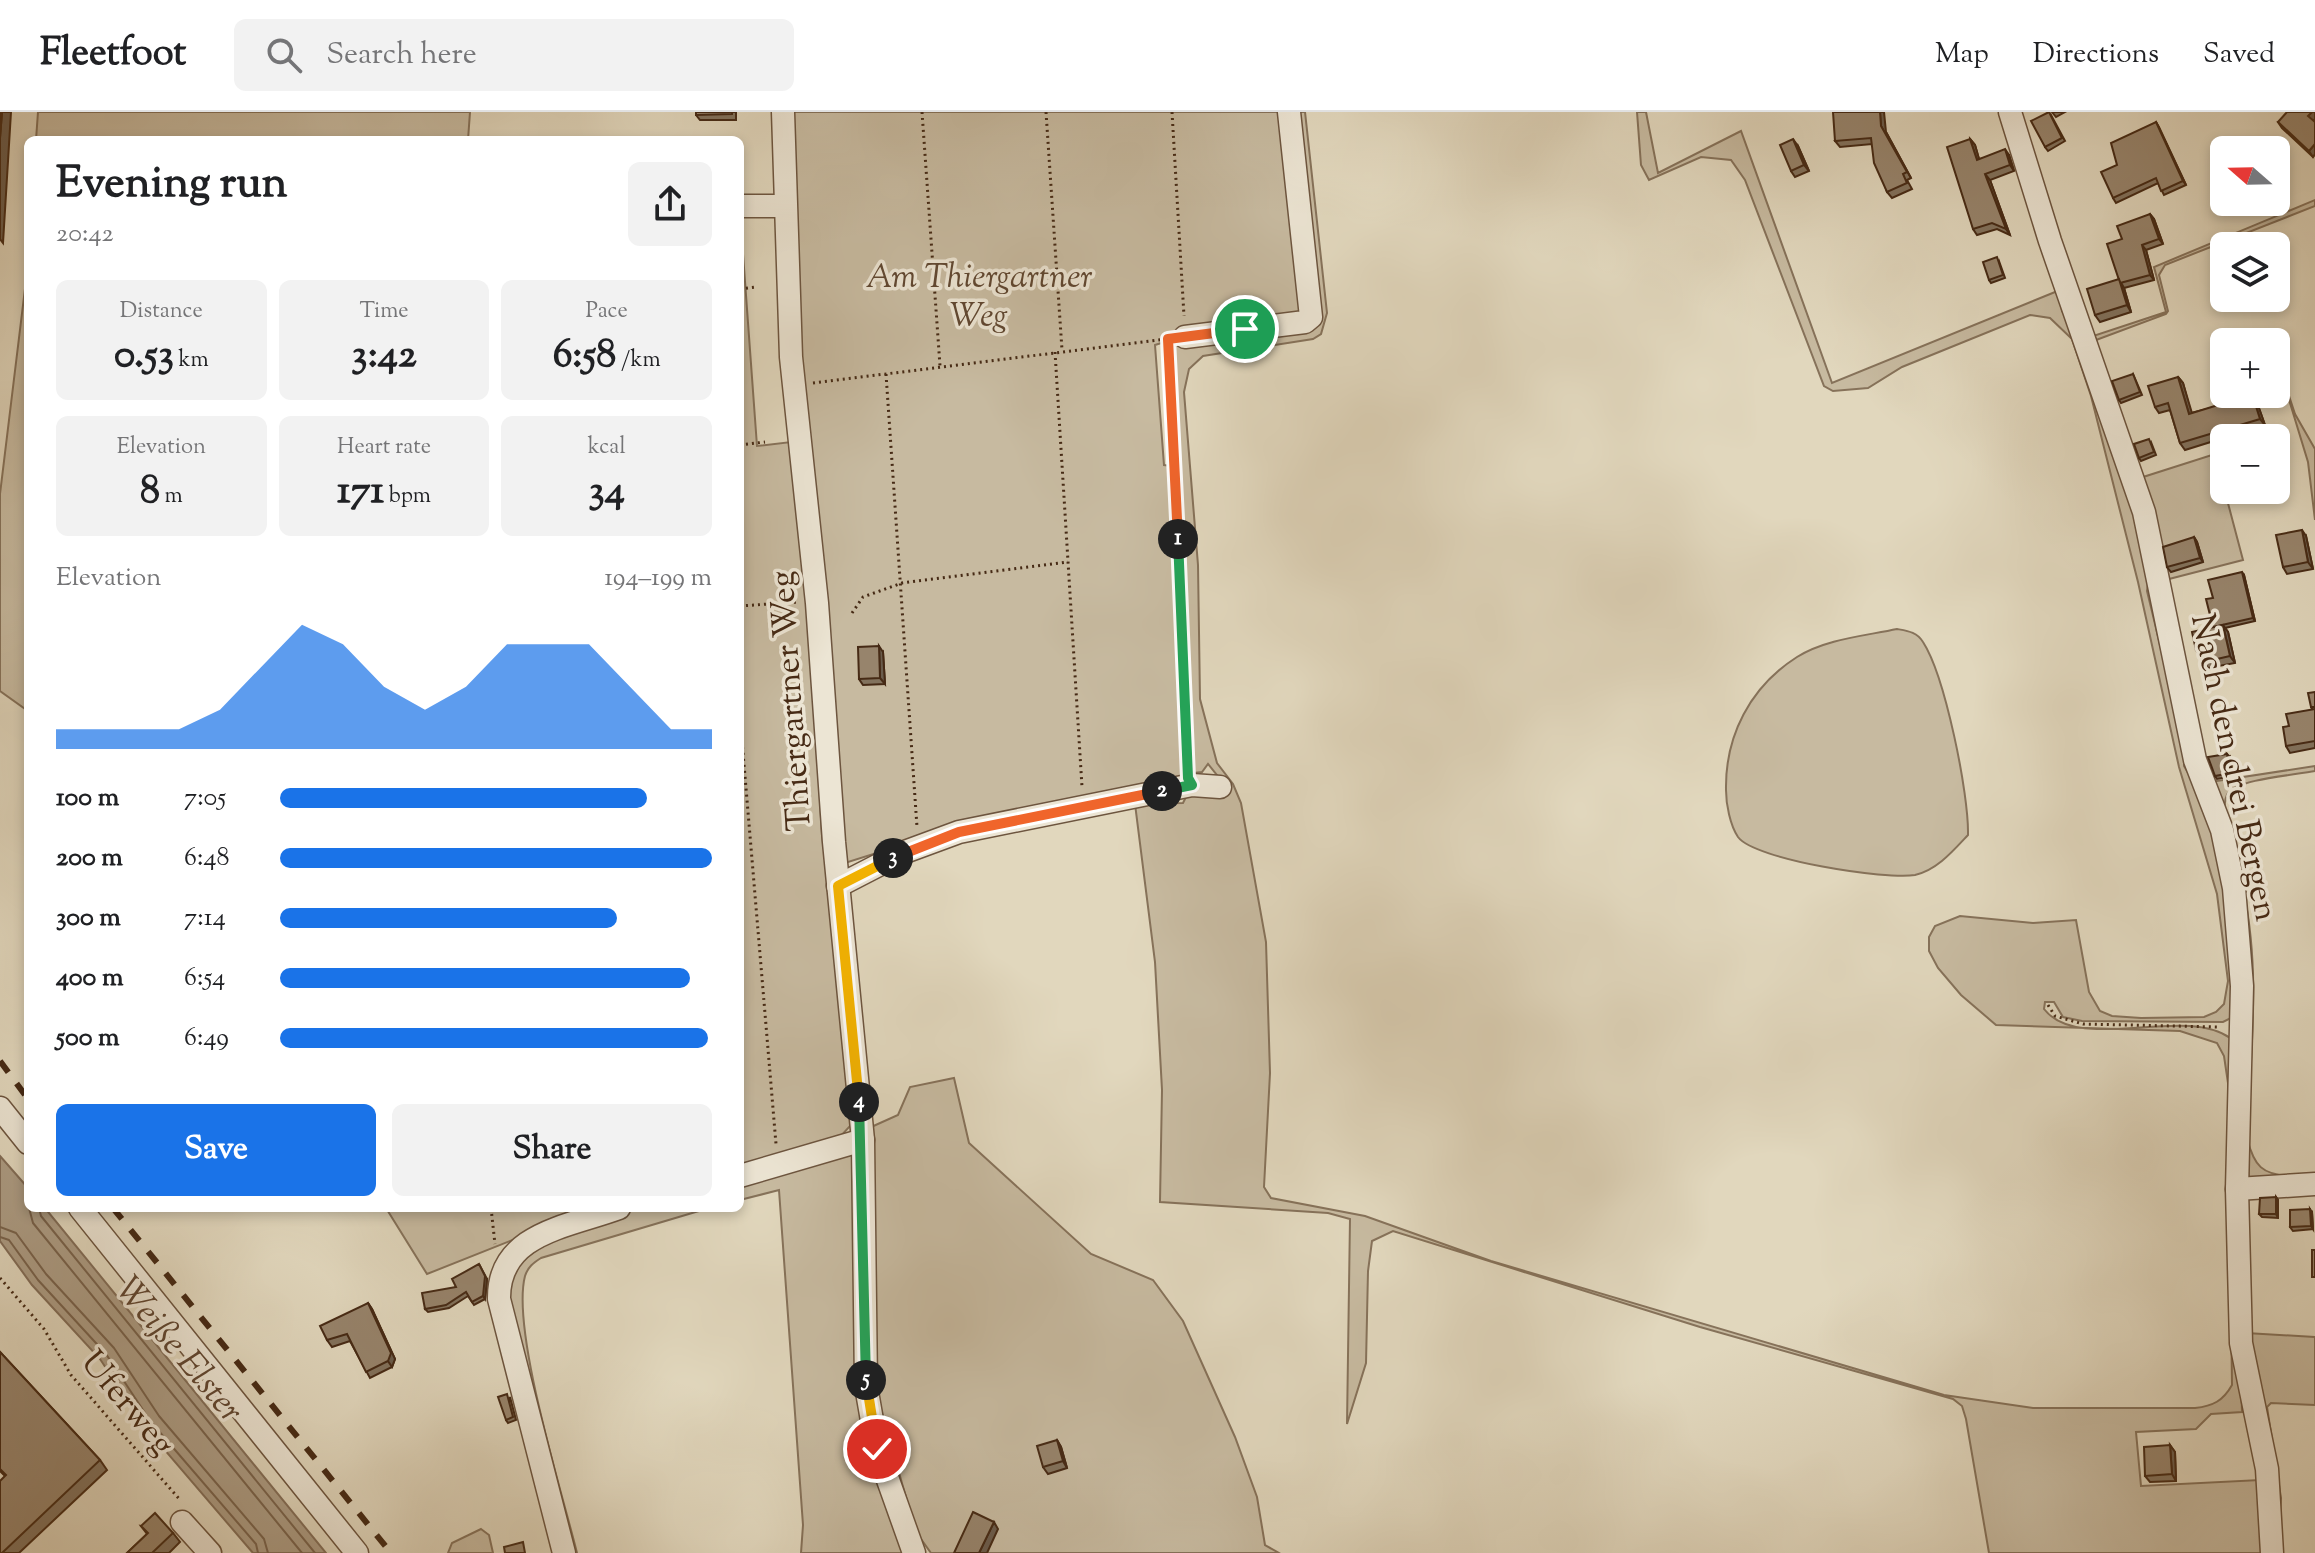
<!DOCTYPE html>
<meta charset="utf-8">
<style>
:root{--surface:#fff;--page:#f2f2f2;--text:#202124;--muted:#757577;--line:#e0e0e0;--accent:#1a73e8}
body{margin:0;font-family:"Sorts Mill Goudy",serif;background:var(--page);color:var(--text);height:100vh;display:flex;flex-direction:column;font-size:30px;white-space:nowrap}
*{box-sizing:border-box;margin:0}
p{font-size:26px;color:var(--muted)}
.icon{flex:none;width:44px;height:44px;fill:none;stroke:currentColor;stroke-width:2;stroke-linecap:round;stroke-linejoin:round}
.map{position:relative;flex:1;overflow:hidden}
.drawer{position:absolute;left:24px;top:24px;width:720px;height:1076px;display:flex;flex-direction:column;background:var(--surface);border-radius:12px;box-shadow:0 4px 12px #0003}
.drawer>*{flex:none}
.needle{width:52px;rotate:290deg}
.tools{position:absolute;left:2210px;top:24px;display:grid;gap:16px}
.tools a{display:grid;place-items:center;width:80px;height:80px;border-radius:12px;background:var(--surface);box-shadow:0 4px 12px #0003;font-size:40px}
.pin{position:absolute;display:grid;place-items:center;width:68px;height:68px;color:#fff;margin:-34px;border:4px solid #fff;border-radius:50%;box-shadow:0 2px 8px #0007}
.km{position:absolute;width:40px;height:40px;margin:-20px;border-radius:50%;background:#222;color:#fff;font-size:22px;line-height:40px;text-align:center}
.round{display:grid;place-items:center;flex:none;width:84px;height:84px;border-radius:12px;background:var(--page)}
.overview{display:flex;align-items:center;justify-content:space-between;height:136px;padding:0 32px}
h1{font-size:44px;font-weight:700;line-height:60px}
.metrics{display:grid;grid-template-columns:repeat(3,1fr);gap:12px;height:136px;padding:8px 32px}
.metrics div{display:grid;align-content:center;border-radius:12px;background:var(--page);text-align:center}
.metrics b{font-size:40px;font-weight:700}
.metrics small{font-size:22px;font-weight:400}
.metrics p{font-size:22px}
.chart{height:224px;padding:16px 32px}
.chart p{display:flex;justify-content:space-between}
.chart svg{width:100%;height:144px;margin-top:8px;fill:var(--accent);opacity:.7}
.action{display:flex;gap:16px;margin-top:auto;padding:16px 32px}
.action a{flex:1;height:92px;border-radius:12px;background:var(--accent);color:#fff;font-size:32px;font-weight:700;line-height:92px;text-align:center}
.action a+a{background:var(--page);color:var(--text)}
ul{padding:0 32px;list-style:none;font-size:26px}
li{display:grid;grid-template-columns:128px 96px 1fr;align-items:center;height:60px}
li i{height:20px;border-radius:10px;background:var(--accent)}
header{display:flex;align-items:center;gap:48px;box-sizing:border-box;height:112px;padding:0 40px;background:var(--surface);border-bottom:2px solid var(--line)}
header strong{font-size:38px}
nav{display:flex;gap:44px;margin-inline-start:auto;font-size:28px}
.search{width:560px;height:72px;background:var(--page);display:flex;align-items:center;gap:20px;box-sizing:border-box;padding:0 28px;border-radius:12px;color:var(--muted);font-size:30px}
.map>svg:first-child{display:block}
</style>
<header>
<strong>Fleetfoot</strong>
<div class="search"><svg class="icon" aria-label="search" viewBox="0 0 24 24"><circle cx="10" cy="10" r="6"/><path d="M15 15l6 6"/></svg>Search here</div>
<nav><a>Map</a><a>Directions</a><a>Saved</a></nav>
</header>
<div class="map">
<svg width="2315" height="1441" viewBox="0 0 2315 1441">
<rect width="100%" height="100%" fill="#e1d7bd"/>
<filter id="stains"><feTurbulence type="fractalNoise" baseFrequency=".0025" numOctaves="4"/><feColorMatrix values="0 0 0 0 .2 0 0 0 0 .09 0 0 0 0 .02 0 0 0 .5 -.17"/></filter>
<radialGradient id="worn" r=".72"><stop offset=".6" stop-color="#630" stop-opacity="0"/><stop offset="1" stop-color="#630" stop-opacity=".3"/></radialGradient>
<!-- green -->
<g fill="#c7baa0" stroke="#86725a" stroke-width="2">
<polygon points="38,0 470,0 468,28 36,28"/>
<polygon points="792,0 1284,0 1307,206 1183,224 1155,233 1164,353 1173,354 1182,671 918,728 845,751 802,272"/>
<path d="M1290 0H1305L1327 201 1321 222 1313 227 1203 244 1189 257 1184 280 1198 453 1200 587 1217 651 1233 672 1241 691 1266 830 1270 961 1264 1075 1271 1086 1365 1104 1491 1149 1944 1283 2033 1296H2195C2213 1294 2223 1289 2232 1273L2228 971 2224 944 2217 931 2180 919 1996 913 1961 883 1938 856 1929 839V825L1935 814 1960 804 2033 811 2076 808 2089 880 2100 899 2112 904 2141 906 2204 905 2216 900 2224 892 2228 869 2217 782 2179 655 2138 470 2091 284 2072 227 2050 206 2030 203 1902 255 1868 276 1833 279 1824 274 1745 68 1731 48 1701 45 1649 68 1641 53 1637 0H1646L1658 61 1741 19 1832 271 2060 178 2062 199 2070 209 2151 447 2147 479 2184 632V654L2196 674 2228 769 2233 905 2223 910 2082 909 2063 905 2054 890H2045L2044 897C2079 942 2184 893 2230 926L2242 1300 2211 1302 2196 1317 2136 1320 2141 1374 2260 1368 2268 1441H1989L1966 1307 1962 1294 1953 1287 1700 1215 1393 1119 1372 1129 1368 1159 1366 1251 1347 1312 1350 1107 1328 1101 1160 1090 1162 978 1155 850 1135 692 1183 691 1188 681 1224 672 1208 652 1202 660 1193 661 1180 365 1163 239 1165 233 1177 227 1316 212Z"/>
<polygon points="2315,88 2315,94 2165,153 2159,163 2168,199 2166,202 2096,228 2095,235 2090,225 2166,200 2154,155"/>
<polygon points="740,101 757,334 791,330 809,495 822,724 840,851 852,1012 838,1027 740,1058"/>
<polygon points="28,152 28,599 0,579 0,382"/>
<polygon points="2276,245 2295,302 2315,337 2315,408 2308,350"/>
<polygon points="2215,342 2243,448 2169,467 2140,366"/>
<path d="M1897 517C1908 519 1917 520 1923 530 1945 564 1969 682 1968 723 1953 739 1937 758 1915 763 1887 768 1755 748 1738 725 1730 713 1726 692 1726 678 1725 624 1750 575 1797 545 1826 527 1864 524 1897 517Z"/>
<path d="M2315 654V659C2296 663 2238 667 2228 681 2216 698 2240 761 2244 782 2261 861 2250 946 2247 1026 2254 1054 2262 1063 2291 1064L2249 1069 2246 1047V887L2210 670Z"/>
<polygon points="954,966 969,1031 1091,1142 1153,1168 1183,1209 1235,1325 1257,1385 1265,1433 1279,1441 931,1441 916,1420 869,1256 869,1016 898,1003 910,975"/>
<polygon points="850,1038 857,1042 858,1252 911,1441 801,1441 803,1413 779,1078 740,1088 740,1069"/>
<polygon points="386,1096 593,1096 427,1162"/>
<path d="M639 1096H709L541 1146C533 1151 528 1155 525 1164 511 1218 562 1380 577 1441H572L532 1269 524 1270 505 1196 508 1159 557 1123Z"/>
<polygon points="2246,1221 2315,1225 2315,1293 2271,1291 2267,1295 2281,1386 2280,1405"/>
<polygon points="481,1417 489,1423 493,1441 448,1441 452,1431"/>
</g>
<!-- water -->
<polygon fill="#ac9c84" stroke="#836e58" stroke-width="2" points="0,1044 28,1076 28,1096 45,1096 326,1441 253,1441 145,1315 100,1247 32,1173 0,1129"/>
<g fill="none" stroke-linecap="round" stroke-linejoin="round">
<!-- shore -->
<g stroke="#79634c" stroke-width="2">
<polyline points="29,1096 33,1111 302,1441"/>
<polyline points="39,1096 41,1104 315,1441"/>
<polyline points="0,1115 16,1121 46,1162 114,1236 159,1304 264,1427 268,1441"/>
<polyline points="0,1125 9,1128 38,1168 106,1242 151,1310 256,1432 258,1441"/>
</g>
<defs>
<g id="minor">
<polyline points="783,0 791,245 817,491 834,730 863,1028 866,1274 877,1337 914,1441"/>
<polyline points="2010,0 2050,129 2144,400 2195,648 2222,718 2234,776 2242,874 2237,1077 2241,1231 2267,1357 2272,1441"/>
<polyline points="740,94 784,94"/>
<polyline points="1185,225 1305,210 1311,205 1289,0"/>
<polyline points="838,774 902,741 959,720 1192,673 1220,675"/>
<polyline points="0,996 28,1031"/>
<polyline points="740,1064 863,1028"/>
<polyline points="2237,1077 2315,1072"/>
<polyline points="80,1096 357,1441"/>
<polyline points="182,1410 210,1441"/>
<path d="M564 1441 499 1187C498 1121 568 1115 619 1096"/>
</g>
</defs>
<!-- minor casing -->
<use href="#minor" stroke="#6d553f" stroke-width="25"/>
<!-- path -->
<g stroke="#462a15" stroke-width="3" stroke-dasharray="2 4" stroke-linecap="butt">
<polyline points="922,0 940,254"/>
<polyline points="1046,0 1062,238"/>
<polyline points="1172,0 1184,204"/>
<polyline points="740,177 757,175"/>
<polyline points="1168,238 1187,654"/>
<polyline points="1055,240 1082,675"/>
<polyline points="886,262 917,715"/>
<polyline points="813,271 1167,227"/>
<polyline points="740,333 765,330"/>
<polyline points="740,494 798,490"/>
<polyline points="852,501 863,485 902,471 1068,450"/>
<polyline points="740,605 776,1032"/>
<polyline points="2048,893 2055,904 2083,912 2219,915"/>
<polyline points="491,1096 495,1132"/>
<polyline points="0,1166 44,1217 71,1263 181,1389"/>
</g>
<!-- minor -->
<use href="#minor" stroke="#ece5d4" stroke-width="22"/>
<!-- rail -->
<g stroke="#462a15" stroke-width="6" stroke-dasharray="14 14" stroke-linecap="butt">
<polyline points="0,949 28,987"/>
<polyline points="113,1096 391,1441"/>
</g>
</g>
<!-- wall -->
<g fill="#82725d" stroke="#462a15" stroke-width="2">
<polygon points="696,0 736,0 736,8 700,8 696,3"/>
<polygon points="2052,0 2065,0 2056,5"/>
<polygon points="2315,0 2315,7 2313,9 2315,10 2315,42 2313,45 2282,16 2278,10"/>
<polygon points="2051,3 2065,29 2048,39 2045,35"/>
<polygon points="2156,10 2186,73 2164,83 2158,71 2116,91 2113,86 2117,53"/>
<polygon points="1886,20 1911,66 1907,68 1912,77 1892,86 1887,80 1872,32 1840,35 1835,29"/>
<polygon points="1970,27 1975,33 1979,47 2009,43 2014,59 1990,68 2010,123 1997,117 1977,123 1973,117"/>
<polygon points="1798,34 1809,59 1795,65 1791,59"/>
<polygon points="2150,102 2154,107 2163,132 2146,138 2154,168 2124,176 2131,200 2100,210 2095,203 2120,169 2122,127"/>
<polygon points="1999,149 2005,166 1991,171 1989,168"/>
<polygon points="2133,262 2142,283 2121,291 2119,288"/>
<polygon points="2178,265 2183,271 2191,301 2255,285 2265,313 2185,338 2180,331 2170,298 2159,301 2155,295"/>
<polygon points="2151,330 2156,343 2141,349 2139,346"/>
<polygon points="2306,424 2313,457 2287,462 2283,455"/>
<polygon points="2194,425 2197,430 2203,450 2171,460 2167,455"/>
<polygon points="2244,463 2255,509 2225,516 2228,520 2235,551 2208,556 2204,550 2202,544 2201,544 2196,538 2213,516 2213,486"/>
<polygon points="883,540 885,572 863,573 859,567"/>
<polygon points="2315,580 2315,636 2290,641 2286,634 2312,597 2311,595"/>
<polygon points="2230,645 2233,664 2217,667 2215,664"/>
<polygon points="2276,1085 2278,1088 2278,1106 2262,1105 2259,1102"/>
<polygon points="2312,1100 2313,1117 2293,1119 2290,1115"/>
<polygon points="487,1167 485,1187 474,1193 468,1184 449,1196 428,1200 425,1197 456,1175"/>
<polygon points="368,1191 372,1197 395,1247 392,1255 370,1266 350,1229 332,1235 327,1228"/>
<polygon points="0,1240 100,1348 107,1358 19,1441 0,1441 5,1364 0,1359"/>
<polygon points="510,1285 516,1308 508,1311 506,1308"/>
<polygon points="1057,1328 1061,1335 1067,1356 1048,1362 1043,1355"/>
<polygon points="2170,1333 2175,1340 2176,1369 2150,1370 2145,1364"/>
<polygon points="141,1414 173,1421 180,1430 169,1441 127,1441 147,1422"/>
</g>
<!-- shaded-wall -->
<g fill="#6a5c4c" stroke="#462a15" stroke-width="2">
<polygon points="2,0 11,0 3,131 0,127 0,26"/>
<polygon points="1880,0 1884,0 1886,20 1911,66 1881,14"/>
<polygon points="2312,0 2315,0 2315,7 2312,10 2308,4"/>
<polygon points="2156,10 2159,15 2186,73 2183,69"/>
<polygon points="1793,27 1798,34 1809,59 1804,53"/>
<polygon points="1970,27 1975,33 1981,54 1977,48"/>
<polygon points="2315,32 2315,42 2313,45 2309,39"/>
<polygon points="2005,37 2009,43 2014,59 2010,53"/>
<polygon points="1985,62 1990,68 2010,123 2006,117"/>
<polygon points="2150,102 2154,107 2163,132 2159,127"/>
<polygon points="2142,133 2146,138 2154,168 2150,163"/>
<polygon points="2119,167 2124,176 2131,200 2127,193"/>
<polygon points="2178,265 2183,271 2194,308 2189,302"/>
<polygon points="2252,282 2255,285 2265,313 2260,307"/>
<polygon points="2302,418 2306,424 2313,457 2308,450"/>
<polygon points="2194,425 2197,430 2203,450 2200,446"/>
<polygon points="2242,460 2244,463 2255,509 2253,506"/>
<polygon points="2223,513 2228,520 2235,551 2230,544"/>
<polygon points="879,534 883,540 885,572 880,566"/>
<polygon points="2227,642 2230,645 2233,664 2231,661"/>
<polygon points="2276,1085 2278,1088 2278,1106 2276,1102"/>
<polygon points="2310,1097 2312,1100 2313,1117 2311,1114"/>
<polygon points="479,1152 487,1167 485,1187 483,1184"/>
<polygon points="368,1191 372,1197 395,1247 392,1255 388,1249"/>
<polygon points="1057,1328 1061,1335 1067,1356 1063,1349"/>
<polygon points="2170,1333 2175,1340 2176,1369 2172,1362"/>
<polygon points="994,1410 998,1417 987,1441 979,1441"/>
</g>
<!-- building -->
<g fill="#97846c" stroke="#462a15" stroke-width="2">
<polygon points="0,0 2,0 0,26"/>
<polygon points="696,0 732,0 732,2 696,3"/>
<polygon points="1833,0 1880,0 1881,14 1907,60 1903,62 1907,71 1887,80 1874,51 1871,26 1835,29"/>
<polygon points="2049,0 2062,26 2045,35 2031,9"/>
<polygon points="2287,0 2312,0 2308,4 2315,10 2315,32 2309,39 2278,10"/>
<polygon points="2156,10 2183,69 2161,79 2156,66 2113,86 2101,60 2117,53 2111,31"/>
<polygon points="1793,27 1804,53 1791,59 1780,33"/>
<polygon points="1970,27 1977,48 2005,37 2010,53 1985,62 2006,117 1992,111 1973,117 1947,35"/>
<polygon points="2150,102 2159,127 2142,133 2150,163 2120,171 2107,132 2122,127 2117,114"/>
<polygon points="1997,145 2003,163 1989,168 1983,150"/>
<polygon points="2119,167 2127,193 2095,203 2087,177"/>
<polygon points="2133,262 2140,280 2119,288 2112,269"/>
<polygon points="2178,265 2189,302 2231,289 2230,286 2242,282 2252,282 2260,307 2180,331 2168,291 2155,295 2148,274"/>
<polygon points="2149,327 2154,340 2139,346 2134,332"/>
<polygon points="2302,418 2308,450 2283,455 2276,423"/>
<polygon points="2194,425 2200,446 2167,455 2163,435"/>
<polygon points="2242,460 2253,506 2213,515 2206,487 2213,486 2208,468"/>
<polygon points="2223,513 2230,544 2204,550 2201,537 2196,538 2192,520"/>
<polygon points="879,534 880,566 859,567 858,535"/>
<polygon points="2315,580 2315,595 2311,595 2308,581"/>
<polygon points="2315,597 2315,629 2286,634 2283,615 2289,614 2286,602"/>
<polygon points="2227,642 2231,661 2215,664 2208,645"/>
<polygon points="2276,1085 2276,1102 2259,1102 2260,1086"/>
<polygon points="2310,1097 2311,1114 2290,1115 2290,1098"/>
<rect x="2312" y="1138" width="3" height="27"/>
<polygon points="479,1152 485,1164 483,1184 472,1190 466,1180 446,1193 425,1197 422,1181 456,1175 452,1167"/>
<polygon points="368,1191 391,1241 388,1249 366,1260 347,1222 327,1228 320,1214"/>
<polygon points="0,1240 100,1348 2,1441 0,1441 0,1369 6,1363 0,1357"/>
<polygon points="507,1282 513,1305 506,1308 498,1285"/>
<polygon points="1057,1328 1063,1349 1043,1355 1037,1334"/>
<polygon points="2170,1333 2172,1362 2145,1364 2144,1335"/>
<polygon points="973,1400 994,1410 979,1441 954,1441"/>
<polygon points="155,1401 173,1421 152,1441 127,1441 148,1421 141,1414"/>
<polygon points="523,1430 525,1441 505,1441 504,1435"/>
</g>
<g fill="none" stroke-linecap="round" stroke-linejoin="round">
<defs>
<polyline id="split-1" points="1178,427 1168,227 1245,217"/>
<polyline id="split-2" points="1162,679 1192,673 1188,666 1178,427"/>
<polyline id="split-3" points="893,746 959,720 1162,679"/>
<polyline id="split-4" points="859,990 838,774 893,746"/>
<polyline id="split-5" points="859,990 866,1268"/>
<polyline id="split-6" points="866,1268 877,1337"/>
</defs>
<!-- split-1 casing -->
<use href="#split-1" stroke="#fff" stroke-width="16"/>
<!-- split-2 casing -->
<use href="#split-2" stroke="#fff" stroke-width="16"/>
<!-- split-3 casing -->
<use href="#split-3" stroke="#fff" stroke-width="16"/>
<!-- split-4 casing -->
<use href="#split-4" stroke="#fff" stroke-width="16"/>
<!-- split-5 casing -->
<use href="#split-5" stroke="#fff" stroke-width="16"/>
<!-- split-6 casing -->
<use href="#split-6" stroke="#fff" stroke-width="16"/>
<!-- split-1 -->
<use href="#split-1" stroke="#f0652b" stroke-width="10"/>
<!-- split-2 -->
<use href="#split-2" stroke="#22a559" stroke-width="10"/>
<!-- split-3 -->
<use href="#split-3" stroke="#f0652b" stroke-width="10"/>
<!-- split-4 -->
<use href="#split-4" stroke="#f5b400" stroke-width="10"/>
<!-- split-5 -->
<use href="#split-5" stroke="#22a559" stroke-width="10"/>
<!-- split-6 -->
<use href="#split-6" stroke="#f5b400" stroke-width="10"/>
</g>
<g text-anchor="middle" stroke-width="7" stroke-linejoin="round" paint-order="stroke">
<!-- park labels -->
<g font-size="34" font-style="italic" fill="#604731" stroke="#ece5d4">
<text x="979" y="175">Am Thiergartner<tspan x="979" dy="39">Weg</tspan></text>
</g>
<!-- street labels -->
<g font-size="34" fill="#462a15" stroke="#ece5d4">
<text transform="translate(789 589) rotate(-94)" y="12">Thiergartner Weg</text>
<text transform="translate(2236 655) rotate(78)" y="12">Nach den drei Bergen</text>
<text transform="translate(129 1290) rotate(50)" y="12">Uferweg</text>
</g>
<!-- water labels -->
<g font-size="36" font-style="italic" fill="#604631" stroke="#ece5d4">
<text transform="translate(181 1236) rotate(50)" y="13">Weiße Elster</text>
</g>
</g>
<rect width="100%" height="100%" filter="url(#stains)"/>
<rect width="100%" height="100%" fill="url(#worn)"/>
</svg>
<div class="tools">
<a><svg class="needle" viewBox="-14 -14 28 28"><path d="M0-13l5 13h-10z" fill="#e53935"/><path d="M0 13l5-13h-10z" fill="#757577"/></svg></a>
<a><svg class="icon" aria-label="layers" viewBox="0 0 24 24"><path d="M12 4l9 5-9 5-9-5zM3 14l9 5 9-5"/></svg></a>
<a>+</a>
<a>−</a>
</div>
<div class="pin" style="left:1245px;top:217px;background:#1e9e55"><svg class="icon" aria-label="arrive" viewBox="0 0 24 24"><path d="M6 21V4h12l-3 4 3 4H6"/></svg></div>
<div class="pin" style="left:877px;top:1337px;background:#d93025"><svg class="icon" aria-label="check" viewBox="0 0 24 24"><path d="M5 12l5 5 9-10"/></svg></div>
<b class="km" style="left:1178px;top:427px">1</b>
<b class="km" style="left:1162px;top:679px">2</b>
<b class="km" style="left:893px;top:746px">3</b>
<b class="km" style="left:859px;top:990px">4</b>
<b class="km" style="left:866px;top:1268px">5</b>
<section class="drawer">
<div class="overview"><div><h1>Evening run</h1><p>20:42</p></div><a class="round"><svg class="icon" aria-label="share" viewBox="0 0 24 24"><path d="M12 15V3M7 8l5-5 5 5M5 13v7h14v-7"/></svg></a></div>
<div class="metrics">
<div><p>Distance</p><b>0.53<small> km</small></b></div>
<div><p>Time</p><b>3:42</b></div>
<div><p>Pace</p><b>6:58<small> /km</small></b></div>
</div>
<div class="metrics">
<div><p>Elevation</p><b>8<small> m</small></b></div>
<div><p>Heart rate</p><b>171<small> bpm</small></b></div>
<div><p>kcal</p><b>34</b></div>
</div>
<div class="chart"><p><span>Elevation</span>194–199 m</p>
<svg viewBox="0 0 160 44" preserveAspectRatio="none"><path d="M0 44V38L10 38L20 38L30 38L40 32L50 19L60 6L70 12L80 25L90 32L100 25L110 12L120 12L130 12L140 25L150 38L160 38V44z"/></svg>
</div>
<ul>
<li><b>100 m</b>7:05<i style="width:85%"></i></li>
<li><b>200 m</b>6:48<i style="width:100%"></i></li>
<li><b>300 m</b>7:14<i style="width:78%"></i></li>
<li><b>400 m</b>6:54<i style="width:95%"></i></li>
<li><b>500 m</b>6:49<i style="width:99%"></i></li>
</ul>
<div class="action"><a>Save</a><a>Share</a></div>
</section>
</div>
